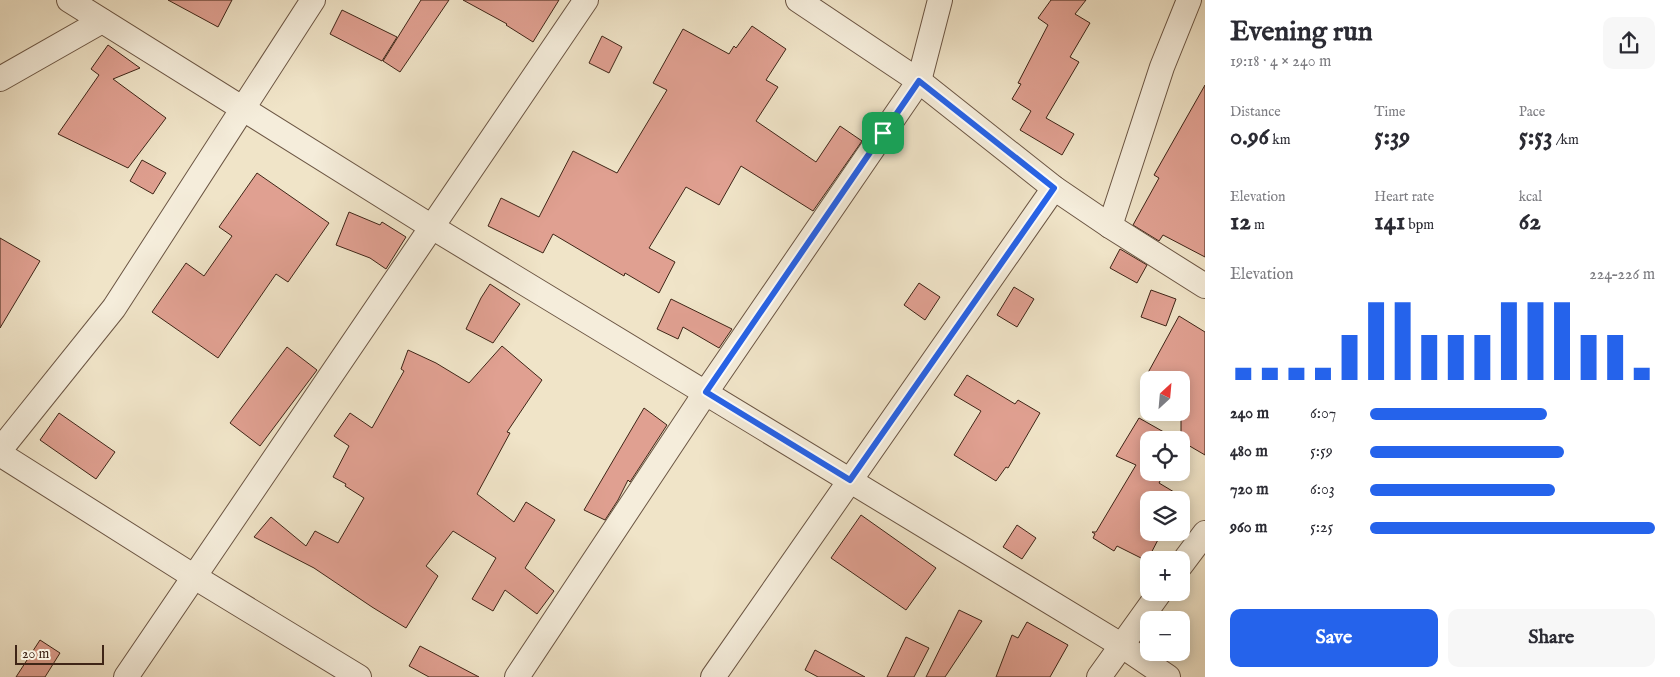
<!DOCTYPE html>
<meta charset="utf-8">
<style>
:root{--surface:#fff;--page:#f7f7f7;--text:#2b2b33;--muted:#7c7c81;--accent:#2563eb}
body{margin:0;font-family:"IM FELL English",serif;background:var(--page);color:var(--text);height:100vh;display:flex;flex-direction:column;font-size:19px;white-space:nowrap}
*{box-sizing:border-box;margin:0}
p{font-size:16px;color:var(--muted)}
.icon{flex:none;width:28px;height:28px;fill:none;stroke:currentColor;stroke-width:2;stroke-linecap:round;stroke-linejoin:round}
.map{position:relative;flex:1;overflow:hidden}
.drawer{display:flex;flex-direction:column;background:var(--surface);width:475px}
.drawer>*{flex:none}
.needle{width:32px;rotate:26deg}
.fabs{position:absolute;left:1140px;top:371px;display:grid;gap:10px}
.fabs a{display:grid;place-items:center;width:50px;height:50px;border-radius:10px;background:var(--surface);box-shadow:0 2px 12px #0003;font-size:25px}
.scale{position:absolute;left:15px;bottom:12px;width:89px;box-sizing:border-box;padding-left:5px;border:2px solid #3f2517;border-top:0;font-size:14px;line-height:18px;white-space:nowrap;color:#3f2517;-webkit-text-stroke:4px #f5eddb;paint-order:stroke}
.pin{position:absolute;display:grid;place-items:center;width:42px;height:42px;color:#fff;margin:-21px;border-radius:10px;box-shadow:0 2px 8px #0006}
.round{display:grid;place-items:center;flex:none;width:52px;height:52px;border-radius:10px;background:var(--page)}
.head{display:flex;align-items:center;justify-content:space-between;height:85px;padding:0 25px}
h1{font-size:28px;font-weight:700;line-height:38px}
.metrics{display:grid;grid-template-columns:repeat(3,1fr);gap:8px;height:85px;padding:5px 25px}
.metrics div{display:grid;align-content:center}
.metrics b{font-size:25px;font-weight:700}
.metrics small{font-size:14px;font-weight:400}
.metrics p{font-size:14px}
.chart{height:140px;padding:10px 25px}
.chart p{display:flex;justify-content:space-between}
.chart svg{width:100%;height:90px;margin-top:5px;stroke:var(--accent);stroke-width:6}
.cta{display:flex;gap:10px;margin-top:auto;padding:10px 25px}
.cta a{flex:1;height:58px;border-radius:10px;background:var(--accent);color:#fff;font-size:20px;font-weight:700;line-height:58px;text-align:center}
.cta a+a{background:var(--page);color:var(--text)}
ul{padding:0 25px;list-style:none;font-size:16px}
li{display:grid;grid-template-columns:80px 60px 1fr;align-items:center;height:38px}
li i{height:12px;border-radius:6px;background:var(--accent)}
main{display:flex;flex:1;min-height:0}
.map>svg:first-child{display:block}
</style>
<main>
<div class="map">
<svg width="1205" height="677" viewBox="0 0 1205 677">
<rect width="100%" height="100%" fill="#f0e4c8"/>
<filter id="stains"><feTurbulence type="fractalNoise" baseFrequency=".004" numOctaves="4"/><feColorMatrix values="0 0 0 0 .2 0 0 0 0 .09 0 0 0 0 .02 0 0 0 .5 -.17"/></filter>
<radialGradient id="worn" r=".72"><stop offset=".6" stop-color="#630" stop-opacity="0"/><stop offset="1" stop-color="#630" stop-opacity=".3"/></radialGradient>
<!-- building -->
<g fill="#e0a091" stroke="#3f2517">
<polygon points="168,0 232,0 218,27"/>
<polygon points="421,0 449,0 400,72 383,61"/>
<polygon points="463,0 559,0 533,42 506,25 507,24"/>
<polygon points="1051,0 1086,0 1075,14 1090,23 1070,57 1079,62 1046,118 1074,134 1062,155 1020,130 1031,111 1012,99 1021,84 1018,83 1048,25 1038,18"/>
<polygon points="342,10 397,37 382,61 330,34"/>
<polygon points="752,26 786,49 766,80 778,87 756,121 816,162 840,126 862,141 813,211 741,166 719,205 686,187 649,248 675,262 659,293 625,273 624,276 553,234 543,253 488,226 501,198 539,217 573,151 617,173 667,90 653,83 683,29 729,54 734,46 736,48"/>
<polygon points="602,36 622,47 609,73 589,63"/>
<polygon points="108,45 140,68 113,79 166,118 128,168 58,134 99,75 91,69"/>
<polygon points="1205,85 1205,257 1163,235 1159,241 1133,225 1159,178 1154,175"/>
<polygon points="142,160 166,173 153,194 130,181"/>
<polygon points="257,173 329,223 288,282 276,274 218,358 152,312 186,263 204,276 232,236 219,227"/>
<polygon points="349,212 380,225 382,222 406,237 386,269 370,258 336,245"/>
<polygon points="0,238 40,261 0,328"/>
<polygon points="1120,249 1147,265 1137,283 1110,268"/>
<polygon points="919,283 940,297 925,320 904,305"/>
<polygon points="490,284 520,304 493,343 466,329 481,298"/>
<polygon points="1014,287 1034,299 1017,327 997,315"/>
<polygon points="1151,290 1176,299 1166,326 1141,317"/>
<polygon points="671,299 732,329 719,348 683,327 678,339 657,329"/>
<polygon points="1179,316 1205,332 1205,455 1181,441 1181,380 1144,380"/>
<polygon points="502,346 542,380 507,432 510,433 477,494 514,522 526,502 555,520 525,568 554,591 537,614 505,590 493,611 472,599 496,558 453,531 426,566 438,576 406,628 372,607 314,568 254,537 271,517 306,546 315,531 338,543 364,498 345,486 346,484 333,477 349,446 334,436 350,413 372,428 404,371 401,369 408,350 436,363 469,383"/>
<polygon points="287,347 317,370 260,446 230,423"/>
<polygon points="967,375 1015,404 1018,400 1040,413 1008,468 1006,467 996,481 954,455 981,411 954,395"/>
<polygon points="644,408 667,425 630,482 628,480 618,500 605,520 584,510"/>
<polygon points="59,413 115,452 96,479 40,440"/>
<polygon points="1139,418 1178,440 1149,440 1149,472 1165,472 1159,483 1174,492 1169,500 1149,500 1149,532 1162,532 1147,561 1117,546 1114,551 1093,538 1095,534 1092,532 1096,532 1136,465 1116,456"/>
<polygon points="861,515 936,568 906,610 831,558"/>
<polygon points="1017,525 1036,538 1022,559 1003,547"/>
<polygon points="959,610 982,621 945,677 926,677"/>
<polygon points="1027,622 1068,645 1050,677 996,677 1012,635 1018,638"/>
<polygon points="906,637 929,648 914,677 887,677"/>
<polygon points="40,640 60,653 45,677 16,677"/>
<polygon points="420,646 479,677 429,677 409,666"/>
<polygon points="815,650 865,677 818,677 805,670"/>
</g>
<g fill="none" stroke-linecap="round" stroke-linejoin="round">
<defs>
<g id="street">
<polyline points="69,0 432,227 1121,645 1168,677"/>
<polyline points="798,0 919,81 1054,188 1110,226 1205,286"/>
<polyline points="0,79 102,21"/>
<polyline points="1110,226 1162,67 1189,0"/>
<polyline points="0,450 114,308 313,0"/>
<polyline points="0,454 193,576 359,677"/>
<polyline points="1181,565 1205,533"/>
<polyline points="126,677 586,0"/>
<polyline points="517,677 706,392 919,81 940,0"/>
<polyline points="713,677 1054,188"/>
<polyline points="1099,677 1160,592"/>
</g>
</defs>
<!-- street casing -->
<use href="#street" stroke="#6b5543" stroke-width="26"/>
<!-- street -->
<use href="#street" stroke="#f5eddb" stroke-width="24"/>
</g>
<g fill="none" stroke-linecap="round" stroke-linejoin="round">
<defs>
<polygon id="route" points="919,81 1054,188 850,480 706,392"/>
</defs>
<!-- route casing -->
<use href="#route" stroke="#fff" stroke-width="10"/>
<!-- route -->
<use href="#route" stroke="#2563eb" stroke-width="6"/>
</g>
<rect width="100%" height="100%" filter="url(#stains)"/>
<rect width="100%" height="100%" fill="url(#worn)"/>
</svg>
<div class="fabs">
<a><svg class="needle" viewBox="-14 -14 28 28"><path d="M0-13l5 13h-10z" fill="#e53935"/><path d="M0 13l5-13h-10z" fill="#7c7c81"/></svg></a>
<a><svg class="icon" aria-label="locate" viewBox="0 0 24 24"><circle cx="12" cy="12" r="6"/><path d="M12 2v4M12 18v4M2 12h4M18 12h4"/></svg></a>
<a><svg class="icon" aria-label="layers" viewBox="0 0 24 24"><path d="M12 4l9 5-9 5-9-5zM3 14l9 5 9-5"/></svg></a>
<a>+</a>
<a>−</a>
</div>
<div class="scale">20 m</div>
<div class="pin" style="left:883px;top:133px;background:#1e9e55"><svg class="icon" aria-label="arrive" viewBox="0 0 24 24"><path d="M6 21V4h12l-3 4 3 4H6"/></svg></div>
</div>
<section class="drawer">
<div class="head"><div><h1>Evening run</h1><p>19:18 · 4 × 240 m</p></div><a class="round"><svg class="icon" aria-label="share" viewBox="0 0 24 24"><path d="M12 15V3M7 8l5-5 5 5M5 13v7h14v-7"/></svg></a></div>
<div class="metrics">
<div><p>Distance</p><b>0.96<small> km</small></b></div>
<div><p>Time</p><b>5:39</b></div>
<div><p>Pace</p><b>5:53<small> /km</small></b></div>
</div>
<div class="metrics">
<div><p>Elevation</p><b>12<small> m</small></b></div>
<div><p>Heart rate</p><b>141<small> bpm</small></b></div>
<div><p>kcal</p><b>62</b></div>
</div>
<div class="chart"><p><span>Elevation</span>224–226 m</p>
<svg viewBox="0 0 160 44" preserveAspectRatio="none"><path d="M5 44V38M15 44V38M25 44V38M35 44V38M45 44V22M55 44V6M65 44V6M75 44V22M85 44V22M95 44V22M105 44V6M115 44V6M125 44V6M135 44V22M145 44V22M155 44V38"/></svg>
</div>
<ul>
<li><b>240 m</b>6:07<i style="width:62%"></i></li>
<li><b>480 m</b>5:59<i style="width:68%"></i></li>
<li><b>720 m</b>6:03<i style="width:65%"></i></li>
<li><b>960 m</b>5:25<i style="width:100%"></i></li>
</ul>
<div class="cta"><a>Save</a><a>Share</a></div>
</section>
</main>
